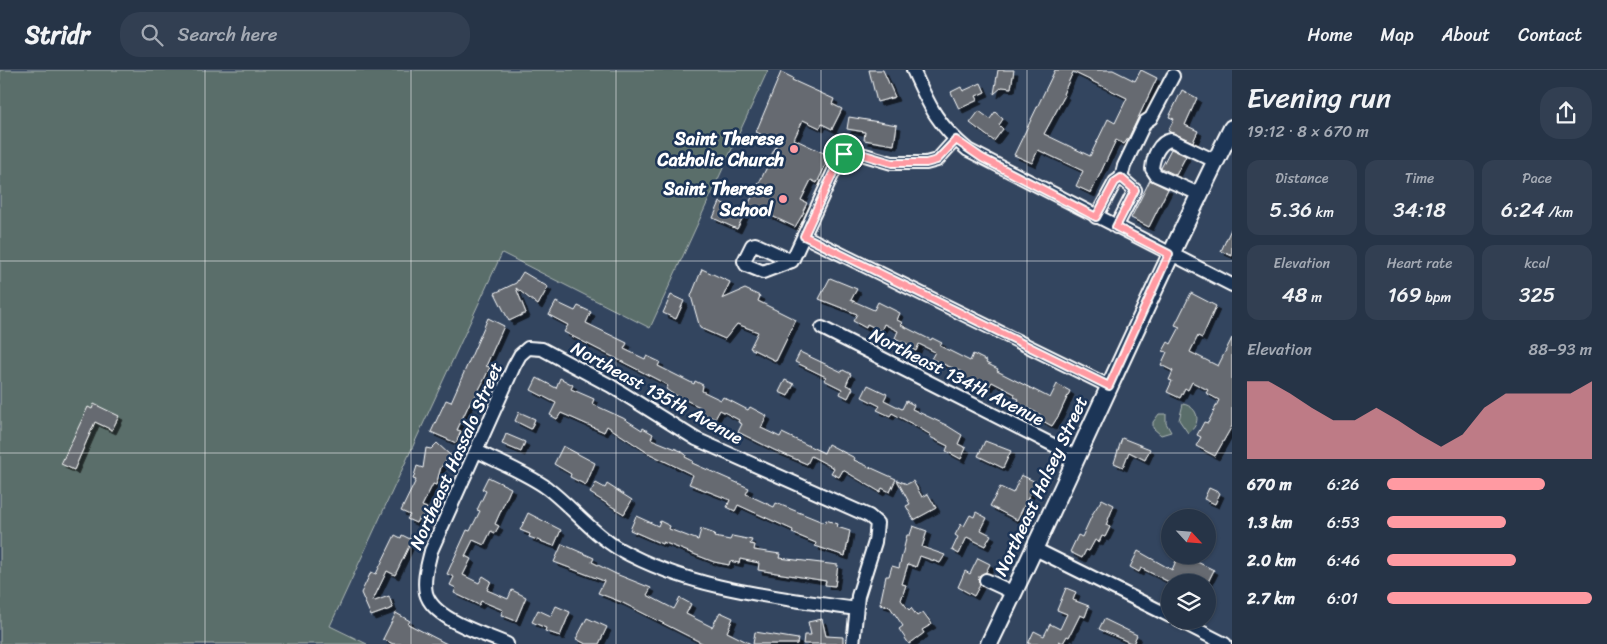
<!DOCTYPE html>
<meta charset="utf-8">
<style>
:root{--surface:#263447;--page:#323f52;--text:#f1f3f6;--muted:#a4aab4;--line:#424f60;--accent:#ff9aa2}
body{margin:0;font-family:Sriracha,sans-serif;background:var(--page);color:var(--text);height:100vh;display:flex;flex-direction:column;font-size:19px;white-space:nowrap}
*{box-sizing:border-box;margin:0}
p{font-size:16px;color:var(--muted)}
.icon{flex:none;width:28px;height:28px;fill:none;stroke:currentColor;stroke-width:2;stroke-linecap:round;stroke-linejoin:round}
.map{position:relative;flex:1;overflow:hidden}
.drawer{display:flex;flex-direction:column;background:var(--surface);width:375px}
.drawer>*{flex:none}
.needle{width:32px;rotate:116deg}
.buttons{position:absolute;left:1161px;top:439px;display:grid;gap:10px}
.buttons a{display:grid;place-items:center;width:55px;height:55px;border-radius:50%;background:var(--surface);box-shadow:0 1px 4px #0004,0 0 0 1px var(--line);font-size:25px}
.pin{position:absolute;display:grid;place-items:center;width:42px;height:42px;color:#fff;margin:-21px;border:2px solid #fff;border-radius:50%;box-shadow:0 1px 5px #0007}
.round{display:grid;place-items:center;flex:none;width:52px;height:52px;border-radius:20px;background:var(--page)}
.head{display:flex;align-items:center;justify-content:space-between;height:85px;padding:0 15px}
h1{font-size:28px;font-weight:600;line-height:38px}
.stats{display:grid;grid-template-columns:repeat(3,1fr);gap:8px;height:85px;padding:5px 15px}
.stats div{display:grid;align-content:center;border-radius:12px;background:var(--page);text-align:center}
.stats b{font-size:21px;font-weight:600}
.stats small{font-size:14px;font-weight:400}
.stats p{font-size:14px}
.chart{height:140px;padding:10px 15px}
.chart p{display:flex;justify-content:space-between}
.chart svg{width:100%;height:90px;margin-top:5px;fill:var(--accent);opacity:.7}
ul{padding:0 15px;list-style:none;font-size:16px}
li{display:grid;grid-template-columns:80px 60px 1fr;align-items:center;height:38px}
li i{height:12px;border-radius:6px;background:var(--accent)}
header{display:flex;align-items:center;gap:30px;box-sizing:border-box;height:70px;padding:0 25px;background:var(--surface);border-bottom:1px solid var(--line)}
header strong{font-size:24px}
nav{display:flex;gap:28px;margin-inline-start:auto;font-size:18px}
.search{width:350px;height:45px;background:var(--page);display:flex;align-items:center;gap:12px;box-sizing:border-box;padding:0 18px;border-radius:20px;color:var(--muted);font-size:19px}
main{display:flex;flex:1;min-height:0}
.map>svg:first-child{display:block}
</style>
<header>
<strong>Stridr</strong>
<div class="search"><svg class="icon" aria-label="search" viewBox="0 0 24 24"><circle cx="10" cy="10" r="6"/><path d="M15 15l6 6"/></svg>Search here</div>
<nav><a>Home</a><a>Map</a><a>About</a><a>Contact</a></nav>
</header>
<main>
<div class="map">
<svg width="1232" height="574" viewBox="0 0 1232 574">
<defs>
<filter id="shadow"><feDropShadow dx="4" dy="4" stdDeviation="0" flood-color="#0009"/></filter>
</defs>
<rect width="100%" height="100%" fill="#33455f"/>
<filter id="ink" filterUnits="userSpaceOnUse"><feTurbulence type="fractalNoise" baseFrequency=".02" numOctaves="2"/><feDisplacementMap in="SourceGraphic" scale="10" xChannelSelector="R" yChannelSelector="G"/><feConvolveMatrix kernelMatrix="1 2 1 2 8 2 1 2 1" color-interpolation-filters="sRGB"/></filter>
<g filter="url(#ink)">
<!-- green -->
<g fill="#5a6e6a" stroke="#acb6b4">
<polygon points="0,0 768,0 650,258 502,183 330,556 367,574 0,574"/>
<path d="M1183 334C1199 337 1202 354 1188 363L1179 350Z"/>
<polygon points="1159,344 1166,344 1166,353 1171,362 1161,365 1153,358 1153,352"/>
</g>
<!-- building -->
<g fill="#666b71" stroke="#fff" fill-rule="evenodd" filter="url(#shadow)">
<polygon points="869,0 883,0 895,27 877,32"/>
<polygon points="998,0 1014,0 1011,18 1002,17 994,24"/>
<path d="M1055 0H1113L1135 11 1141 0 1157 8 1129 67 1124 74 1116 70 1091 123 1076 116 1083 101 1038 80 1032 93 1014 85ZM1073 2 1127 28 1115 53 1108 49 1090 86 1044 64 1065 25 1063 24Z"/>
<polygon points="781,2 793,8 792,10 834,29 832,34 842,39 832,59 822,54 820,58 803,50 794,69 830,86 817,113 811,110 801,130 807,133 803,141 804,142 795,157 748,135 771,89 770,88 778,72 756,62"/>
<polygon points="981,13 985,22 976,26 978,30 959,39 951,22 961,17 963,21"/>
<polygon points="1182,20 1197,28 1185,55 1198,61 1193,72 1168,61 1174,49 1169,47"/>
<polygon points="979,41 990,49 995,42 1003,49 999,55 1003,59 994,71 970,53"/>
<polygon points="849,47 897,55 894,75 864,70 865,62 847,59"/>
<polygon points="1171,79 1186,86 1176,105 1161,98"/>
<polygon points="1150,110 1168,119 1149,157 1131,148"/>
<polygon points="720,132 745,143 737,159 713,148"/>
<polygon points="1232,157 1232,186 1221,181"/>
<polygon points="702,199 730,212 722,229 745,219 760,226 758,231 796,250 776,291 750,278 758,262 737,254 725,269 700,258 691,226"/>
<polygon points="523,202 548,217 538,235 516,218 526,243 509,251 495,223 516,213"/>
<polygon points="830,208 857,219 851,230 874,240 878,232 900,243 897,250 903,253 901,255 931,270 932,268 942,273 940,276 970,291 973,284 987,291 986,293 998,299 997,301 1050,328 1057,314 1070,321 1059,345 1052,356 1039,349 1041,345 1017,333 1019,329 1014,327 1015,324 992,312 989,317 973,308 971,312 959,307 962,302 931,289 935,282 919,274 916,281 908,277 909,275 895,268 898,261 884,254 881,261 867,254 866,258 853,251 857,244 819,229"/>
<polygon points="1191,223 1216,236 1202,268 1198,266 1190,282 1218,296 1232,268 1232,356 1215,386 1196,376 1201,367 1197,365 1204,352 1208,353 1219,330 1206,323 1208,320 1192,312 1188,320 1185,318 1180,328 1167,322 1172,311 1169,310 1173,301 1161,295 1167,282 1163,281 1168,272 1171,274 1180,257 1175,255"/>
<polygon points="671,225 684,231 676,249 663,243"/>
<polygon points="556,232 575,241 578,236 591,242 586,253 627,273 624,279 645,289 647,286 660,292 658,296 694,314 695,311 703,315 702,321 721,330 723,327 748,340 750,337 767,346 761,358 780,367 782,363 824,383 828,374 855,388 854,390 896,409 890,422 882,418 880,422 843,400 839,407 831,403 834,398 811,386 807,394 774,380 738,362 742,354 738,352 739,350 720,340 715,349 698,341 700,337 671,323 666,319 668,316 660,311 564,262 568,255 549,245"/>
<polygon points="488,248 504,256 486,296 490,297 483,312 473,331 471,330 457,360 461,361 456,373 431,362 446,330 451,332"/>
<polygon points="800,282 842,302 843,300 851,304 846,315 853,318 848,328 840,324 842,319 824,310 826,307 795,292"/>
<polygon points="537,308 556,318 560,308 573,315 571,319 594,329 592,334 623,348 642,360 643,358 653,364 651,369 681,381 686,385 685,387 693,391 692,393 749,418 746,424 774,437 776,433 825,453 826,450 838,454 837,457 850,461 845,486 815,476 816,473 792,463 793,460 738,435 735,441 727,437 730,430 689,414 693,405 648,383 607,356 604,362 561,343 557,349 550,345 556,333 531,320"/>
<polygon points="785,310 794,314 788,326 779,322"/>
<polygon points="868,315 887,324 884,330 902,339 906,331 914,335 912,339 946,355 962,365 958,374 966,378 961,389 946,381 948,376 930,367 931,365 916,356 892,343 890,346 877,340 880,336 862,327"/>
<polygon points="94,334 119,346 112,360 95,352 74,400 61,394 88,337 92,339"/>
<polygon points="519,342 535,349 531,359 515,351"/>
<polygon points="506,364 525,372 521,382 502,374"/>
<polygon points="1122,368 1150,379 1145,390 1129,382 1123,397 1114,393"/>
<polygon points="985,371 1011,381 1003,398 978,386"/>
<polygon points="437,373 451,386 441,397 436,415 433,414 422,436 427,438 421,450 418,449 416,453 407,449 410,445 401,441 416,410 413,409 417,396 423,398 426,378 431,379"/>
<polygon points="563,376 595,393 586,415 570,407 571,404 554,394"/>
<polygon points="1021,405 1036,412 1017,450 990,436 1000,417 1013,423"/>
<polygon points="488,407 511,418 495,454 499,456 495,463 491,461 484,475 473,470 465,486 471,489 463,505 479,513 483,506 491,511 487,520 508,529 512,520 526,527 516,551 501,545 503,540 481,531 479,535 454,523 456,518 450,515 454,507 447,504 467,460 470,461 480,441 477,440 486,421 482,419"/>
<polygon points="897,410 907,414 913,411 922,427 928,424 936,438 914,450 906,436 910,434"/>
<polygon points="596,413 605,418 607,414 632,430 624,444 590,423"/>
<polygon points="1209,418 1220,423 1215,434 1204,429"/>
<polygon points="1102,429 1114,435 1106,455 1110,457 1105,467 1102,466 1099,472 1095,470 1089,481 1086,480 1082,488 1070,482 1078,465 1082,467 1093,443"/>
<polygon points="976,442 987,448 981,460 991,465 985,476 967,467 959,484 952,480 958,467 955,465 961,454 964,456 970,445 974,447"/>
<polygon points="528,443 561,460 554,476 529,467 530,464 520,460"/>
<polygon points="636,446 658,456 660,451 670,456 669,459 698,470 701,459 715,464 714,467 730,470 732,466 752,470 750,474 755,475 754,480 780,484 779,488 838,495 835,516 825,515 826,511 758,500 759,493 740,489 739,493 730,491 729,495 714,492 663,472 662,474 630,460"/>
<polygon points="913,456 927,461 922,477 945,485 940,493 920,486 916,497 908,494 902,514 906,515 901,530 909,540 911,538 917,546 923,542 932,554 922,560 924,563 909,574 899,559 903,556 890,537 880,534 886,506 889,506 892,496 899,498 907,465 910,465"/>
<polygon points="395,465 401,468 402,465 412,470 395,505 387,501 372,532 389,526 393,538 371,546 361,523 371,502 376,504"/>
<polygon points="562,474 594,488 592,492 616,504 651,518 647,525 674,539 680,528 691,534 686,544 712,557 720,542 733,548 727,562 751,574 704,574 621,532 598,523 604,511 554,492"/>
<polygon points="1138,481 1172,500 1178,486 1192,493 1193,490 1214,500 1208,512 1192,512 1180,507 1177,512 1169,512 1141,498 1139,502 1130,497"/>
<polygon points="978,488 990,494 986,502 979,506 980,515 974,526 958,517 965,501 970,504"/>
<polygon points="1066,518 1076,522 1073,530 1089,536 1085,547 1080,545 1069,567 1067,566 1063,573 1059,571 1059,574 1028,574 1034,561 1044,566 1050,554 1060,559 1067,544 1057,540"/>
<polygon points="556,536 570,542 560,566 545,561 546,558 532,552 538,540 551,546"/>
<polygon points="396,543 410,551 408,554 447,574 393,574 383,569"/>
<polygon points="587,548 607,557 599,574 586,574 576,569"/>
<polygon points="822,549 826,566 843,567 843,574 803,574 804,565 811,565 808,552"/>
<polygon points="1104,549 1137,565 1133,574 1099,559"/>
<polygon points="755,562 798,569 797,574 753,574"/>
</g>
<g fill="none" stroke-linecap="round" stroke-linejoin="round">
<defs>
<g id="minor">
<path d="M913 0C929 35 937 55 968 80L1232 215"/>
<polyline points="1121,108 1124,96 1145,52 1151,48 1173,6"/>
<path d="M1199 124 1156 105 1152 99C1153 88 1158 72 1171 70L1215 91"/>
<polyline points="1096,147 1115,112 1121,108 1135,120 1116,157"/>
<polyline points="804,166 1109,316"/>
<polyline points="792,191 755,174 752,175 744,191 746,195 763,202 792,191 839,90 851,81 892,93 926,93 937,90 955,70"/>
<polyline points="822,258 1077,387"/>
<path d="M477 381C500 393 526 403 547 418 572 437 592 463 619 479 692 520 776 527 856 539"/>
<polyline points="1035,479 1170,546"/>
<polyline points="986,510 1014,523"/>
<polyline points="1178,550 1225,574"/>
<path d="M507 574C485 564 433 550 426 523 423 509 428 494 431 481L514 296 520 285 528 278 542 279 611 316 696 369 869 446 877 453 875 472 858 526 853 574"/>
</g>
<path id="major" d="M989 574C1072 403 1147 228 1232 58"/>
</defs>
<!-- minor casing -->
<use href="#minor" stroke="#fff" stroke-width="16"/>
<!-- major casing -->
<use href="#major" stroke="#fff" stroke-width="20"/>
<!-- minor -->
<use href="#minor" stroke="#1d3557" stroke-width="12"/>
<!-- major -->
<use href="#major" stroke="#1d3557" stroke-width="16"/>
</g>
</g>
<g fill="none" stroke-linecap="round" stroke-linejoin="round" filter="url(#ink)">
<defs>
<polygon id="route" points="956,70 982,88 1096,147 1115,112 1121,108 1135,120 1116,157 1169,184 1109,316 804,166 839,90 851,81 892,93 926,93 937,90"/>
</defs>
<!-- route casing -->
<use href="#route" stroke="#fff" stroke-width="10"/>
<!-- route -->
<use href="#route" stroke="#ff9aa2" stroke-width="6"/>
</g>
<!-- grid -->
<path fill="none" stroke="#fff" stroke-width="1" stroke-opacity="0.55" d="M205 0V574M411 0V574M616 0V574M821 0V574M1027 0V574M0 191H1232M0 383H1232"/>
<!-- markers -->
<g fill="#ff9aa2" stroke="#1d3557" stroke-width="2">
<circle cx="794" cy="79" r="5"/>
<circle cx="783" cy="129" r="5"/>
</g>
<g text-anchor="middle" stroke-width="5" stroke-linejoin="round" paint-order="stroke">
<!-- poi labels -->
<g font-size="18" font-weight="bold" fill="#fff" stroke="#1d3557" text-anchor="end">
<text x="784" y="75">Saint Therese<tspan x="784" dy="21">Catholic Church</tspan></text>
<text x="773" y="125">Saint Therese<tspan x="773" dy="21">School</tspan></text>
</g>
<!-- street labels -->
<g font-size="18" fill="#fff" stroke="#1d3557">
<text transform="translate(957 307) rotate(27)" y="6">Northeast 134th Avenue</text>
<text transform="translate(657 323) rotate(29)" y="6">Northeast 135th Avenue</text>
<text transform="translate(456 386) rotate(-66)" y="6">Northeast Hassalo Street</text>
<text transform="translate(1041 416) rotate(-65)" y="6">Northeast Halsey Street</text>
</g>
</g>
</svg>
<div class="buttons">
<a><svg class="needle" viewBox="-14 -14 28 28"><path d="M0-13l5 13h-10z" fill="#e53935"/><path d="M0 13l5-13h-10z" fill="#a4aab4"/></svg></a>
<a><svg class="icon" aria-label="layers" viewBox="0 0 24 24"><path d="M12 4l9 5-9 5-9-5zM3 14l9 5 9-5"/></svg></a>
</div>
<div class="pin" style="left:844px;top:84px;background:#1e9e55"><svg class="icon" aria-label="arrive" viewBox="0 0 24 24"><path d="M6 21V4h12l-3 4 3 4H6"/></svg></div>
</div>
<section class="drawer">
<div class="head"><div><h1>Evening run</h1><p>19:12 · 8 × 670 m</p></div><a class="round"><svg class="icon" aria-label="share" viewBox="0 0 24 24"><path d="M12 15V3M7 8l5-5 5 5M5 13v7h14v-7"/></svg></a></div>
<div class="stats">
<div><p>Distance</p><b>5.36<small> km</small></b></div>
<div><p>Time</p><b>34:18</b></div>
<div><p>Pace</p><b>6:24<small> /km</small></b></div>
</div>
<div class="stats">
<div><p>Elevation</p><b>48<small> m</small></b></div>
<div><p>Heart rate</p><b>169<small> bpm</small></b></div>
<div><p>kcal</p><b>325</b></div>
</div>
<div class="chart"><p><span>Elevation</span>88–93 m</p>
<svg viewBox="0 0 160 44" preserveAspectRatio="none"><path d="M0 44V6L10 6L20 12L30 19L40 25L50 25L60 19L70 25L80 32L90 38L100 32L110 19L120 12L130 12L140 12L150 12L160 6V44z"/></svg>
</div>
<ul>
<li><b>670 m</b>6:26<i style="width:77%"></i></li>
<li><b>1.3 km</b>6:53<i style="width:58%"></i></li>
<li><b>2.0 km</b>6:46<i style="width:63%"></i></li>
<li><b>2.7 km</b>6:01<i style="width:100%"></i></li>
</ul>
</section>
</main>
